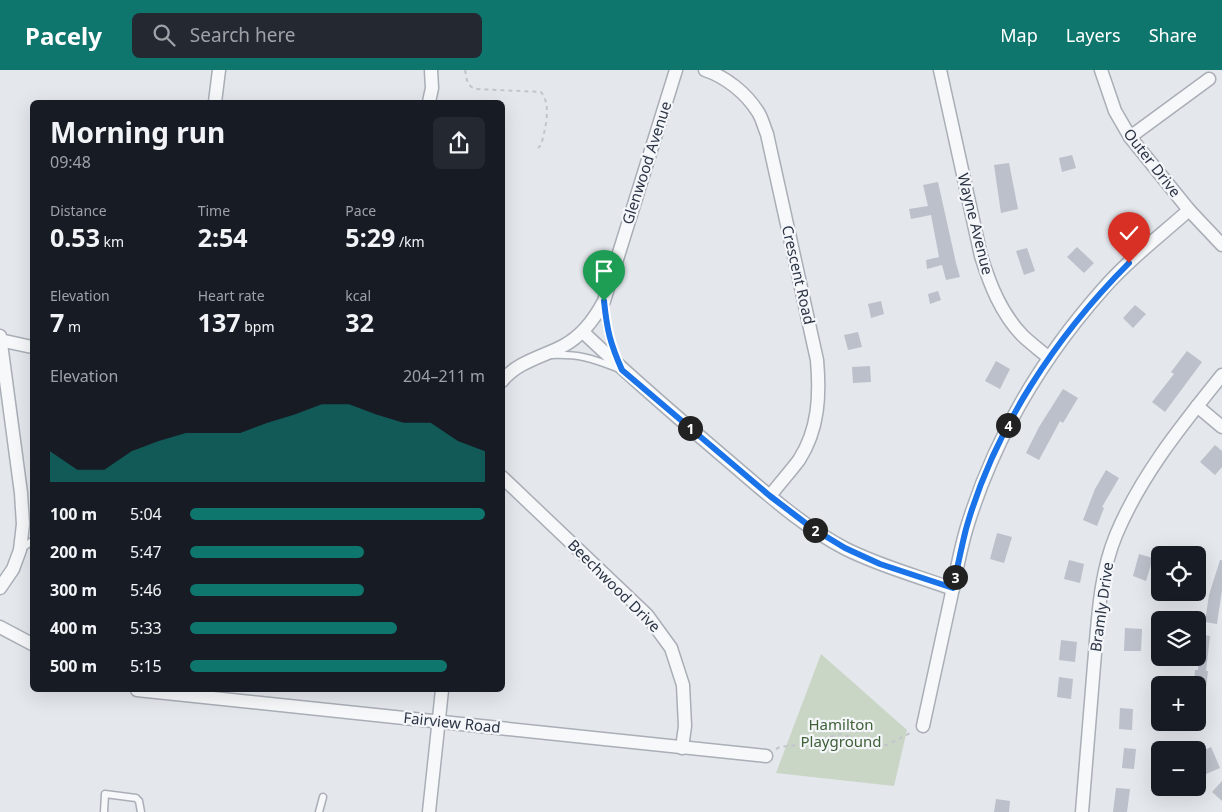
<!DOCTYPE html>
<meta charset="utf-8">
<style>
:root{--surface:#171b24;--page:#242831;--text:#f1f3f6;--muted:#9ea1a6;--accent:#0f766e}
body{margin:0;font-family:"Noto Sans",sans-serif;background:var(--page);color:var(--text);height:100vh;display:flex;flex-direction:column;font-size:19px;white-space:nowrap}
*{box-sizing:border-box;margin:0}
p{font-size:16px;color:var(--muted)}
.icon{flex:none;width:28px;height:28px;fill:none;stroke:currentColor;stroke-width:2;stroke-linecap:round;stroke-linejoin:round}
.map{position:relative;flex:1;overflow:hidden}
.sheet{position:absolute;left:30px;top:30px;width:475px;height:592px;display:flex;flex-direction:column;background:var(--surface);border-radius:8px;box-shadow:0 5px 20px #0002}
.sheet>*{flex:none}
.controls{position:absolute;left:1151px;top:476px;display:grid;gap:10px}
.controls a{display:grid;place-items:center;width:55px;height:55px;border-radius:8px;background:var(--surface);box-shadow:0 5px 20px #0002;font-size:25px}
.pin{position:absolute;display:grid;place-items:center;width:42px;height:42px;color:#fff;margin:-51px -21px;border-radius:50% 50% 50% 0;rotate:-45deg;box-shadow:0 0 5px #0007}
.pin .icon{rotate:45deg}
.km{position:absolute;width:25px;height:25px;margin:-12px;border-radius:50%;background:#222;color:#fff;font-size:14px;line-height:25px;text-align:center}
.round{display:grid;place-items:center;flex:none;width:52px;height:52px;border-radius:8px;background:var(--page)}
.overview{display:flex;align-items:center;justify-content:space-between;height:85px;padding:0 20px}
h1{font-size:28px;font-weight:700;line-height:38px}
.figures{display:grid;grid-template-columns:repeat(3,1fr);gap:8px;height:85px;padding:5px 20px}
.figures div{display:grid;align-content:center}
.figures b{font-size:25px;font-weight:700}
.figures small{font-size:14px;font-weight:400}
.figures p{font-size:14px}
.chart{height:140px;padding:10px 20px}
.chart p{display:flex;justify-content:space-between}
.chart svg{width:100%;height:90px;margin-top:5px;fill:var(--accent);opacity:.7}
ul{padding:0 20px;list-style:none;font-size:16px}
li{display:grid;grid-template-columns:80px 60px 1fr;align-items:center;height:38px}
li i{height:12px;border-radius:6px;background:var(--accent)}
header{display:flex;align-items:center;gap:30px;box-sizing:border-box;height:70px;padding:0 25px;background:var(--accent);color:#fff}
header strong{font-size:24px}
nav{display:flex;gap:28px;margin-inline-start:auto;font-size:18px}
.search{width:350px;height:45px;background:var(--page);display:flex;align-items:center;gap:12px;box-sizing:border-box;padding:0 18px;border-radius:8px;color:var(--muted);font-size:19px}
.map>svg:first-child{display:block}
</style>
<header>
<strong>Pacely</strong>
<div class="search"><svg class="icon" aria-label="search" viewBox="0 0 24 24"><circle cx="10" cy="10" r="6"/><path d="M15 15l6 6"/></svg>Search here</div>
<nav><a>Map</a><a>Layers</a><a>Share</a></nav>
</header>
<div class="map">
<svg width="1222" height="742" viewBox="0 0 1222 742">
<rect width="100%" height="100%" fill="#e4e7ec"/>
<!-- green -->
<polygon fill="#c9d6c5" points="821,584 907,660 894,716 776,703"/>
<!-- building -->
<g fill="#bbc0ca">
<polygon points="1072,85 1076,98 1062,102 1059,88"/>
<polygon points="1009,93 1018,139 1001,143 994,95"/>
<polygon points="938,112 956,193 960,207 946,210 942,195 927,199 926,190 939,187 931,145 911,149 909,139 928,136 923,115"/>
<polygon points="1077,177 1094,193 1084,203 1067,187"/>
<polygon points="1027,178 1035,201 1024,205 1016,181"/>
<polygon points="938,221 941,230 930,234 928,224"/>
<polygon points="881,231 884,244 871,248 868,234"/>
<polygon points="1135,235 1146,244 1133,258 1123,248"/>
<polygon points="858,262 862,277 848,280 844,265"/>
<polygon points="1187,281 1202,292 1165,342 1152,332 1174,304 1171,302"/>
<polygon points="996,291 1010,299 1000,319 985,311"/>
<polygon points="870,296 871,312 853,313 852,297"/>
<polygon points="1063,319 1078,328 1063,353 1060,351 1039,390 1026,383 1039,357"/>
<polygon points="1215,375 1222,381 1222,397 1215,405 1200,392"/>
<polygon points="1106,400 1119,408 1102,437 1104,438 1097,456 1083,450 1095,419"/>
<polygon points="997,463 1012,467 1004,493 990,489"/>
<polygon points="1139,484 1153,488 1146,511 1133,506"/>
<polygon points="1069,490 1084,494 1080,513 1064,509"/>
<polygon points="1220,490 1222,490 1222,520 1217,554 1205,552 1209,525"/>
<polygon points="1125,558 1142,559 1141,581 1124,581"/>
<polygon points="1198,564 1210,566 1206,601 1208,601 1206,618 1203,618 1203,622 1198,621 1198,615 1194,615 1195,600 1198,600"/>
<polygon points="1061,570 1077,572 1075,592 1059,590"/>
<polygon points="1059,607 1073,609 1071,629 1057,627"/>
<polygon points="1120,638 1133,639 1132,660 1119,659"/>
<polygon points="1211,677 1220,698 1206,704 1198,683"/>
<polygon points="1124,678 1136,679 1134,699 1122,698"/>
<polygon points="1222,711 1222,731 1212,722"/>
<polygon points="1116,718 1130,719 1127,742 1113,742"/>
<polygon points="996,729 1010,731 1009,742 994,742"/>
</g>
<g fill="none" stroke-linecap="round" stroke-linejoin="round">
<defs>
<g id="lane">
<path d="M604 235C606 255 609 272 618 290"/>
<path d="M551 285C579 284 591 288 617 298"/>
<polyline points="21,479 32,471"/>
<polyline points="104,742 105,724 136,728 139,731 141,742"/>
<polyline points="319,742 323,727"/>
</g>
<g id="street">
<path d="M705 0C726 7 746 23 758 42 762 48 764 57 767 64L817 290C820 325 819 359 799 390 790 402 779 414 770 426"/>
<path d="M940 0 981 186C990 215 1001 243 1022 265 1030 273 1040 280 1049 288"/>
<polyline points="1101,0 1115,41 1130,67 1189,140 1222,175"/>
<polyline points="215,32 219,0"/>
<polyline points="429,32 432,18 431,0"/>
<polyline points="1130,67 1209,9"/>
<path d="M583 262C629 306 677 347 725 388 763 420 801 456 846 479 880 496 917 506 953 519"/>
<polyline points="0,266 21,423 23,454 20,480 13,499 0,518"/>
<polyline points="0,270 32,277"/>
<path d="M502 311C517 292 542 287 563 276 582 266 594 250 604 231L676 0"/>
<polyline points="1197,336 1222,357"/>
<polyline points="502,407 647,545 671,578 683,615 685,656 682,678"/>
<polyline points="0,557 32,574"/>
<polyline points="137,620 766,686"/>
<path d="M923 656C932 613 942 570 951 527 956 504 960 480 967 457 994 369 1041 289 1103 219 1128 190 1160 166 1189 140"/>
<polyline points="429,742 442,620"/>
<path d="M1082 742C1086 693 1090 644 1094 595 1098 552 1099 506 1116 465 1141 405 1182 355 1222 305"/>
</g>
</defs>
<!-- lane casing -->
<use href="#lane" stroke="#a9aeb7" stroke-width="9"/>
<!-- street casing -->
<use href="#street" stroke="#a9aeb7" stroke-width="15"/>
<!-- path -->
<g stroke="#c2c5cb" stroke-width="2" stroke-dasharray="4 4" stroke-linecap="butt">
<path d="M465 0C467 9 466 16 476 19L541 22C552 35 545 60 541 75L538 78"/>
<polyline points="776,679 780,677 807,674 840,664 880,675 887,675 912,662"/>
</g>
<!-- lane -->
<use href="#lane" stroke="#f7f8fa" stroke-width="6"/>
<!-- street -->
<use href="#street" stroke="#f7f8fa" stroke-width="12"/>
</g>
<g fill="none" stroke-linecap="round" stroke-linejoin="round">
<defs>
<path id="route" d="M604 231C607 260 610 273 622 300L770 426 812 458 845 478 880 494 953 518C957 499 961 479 966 459 994 359 1056 266 1129 193"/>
</defs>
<!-- route casing -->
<use href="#route" stroke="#fff" stroke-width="10"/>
<!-- route -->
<use href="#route" stroke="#1a73e8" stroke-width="6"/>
</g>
<g text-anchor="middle" stroke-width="4.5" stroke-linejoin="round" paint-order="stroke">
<!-- street labels -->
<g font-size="15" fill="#2b3445" stroke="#f4f6f9">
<text transform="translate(647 93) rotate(-72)" y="5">Glenwood Avenue</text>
<text transform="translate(1152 93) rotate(52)" y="5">Outer Drive</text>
<text transform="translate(975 154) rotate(76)" y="5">Wayne Avenue</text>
<text transform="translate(798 205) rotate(77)" y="5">Crescent Road</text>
<text transform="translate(614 516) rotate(45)" y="5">Beechwood Drive</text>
<text transform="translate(1102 537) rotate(-82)" y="5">Bramly Drive</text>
<text transform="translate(452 653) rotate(6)" y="5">Fairview Road</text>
</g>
<!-- park labels -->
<g font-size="15" fill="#3f6138" stroke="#f4f6f9">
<text x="841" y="660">Hamilton<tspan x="841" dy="17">Playground</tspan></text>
</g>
</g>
</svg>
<div class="controls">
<a><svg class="icon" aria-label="locate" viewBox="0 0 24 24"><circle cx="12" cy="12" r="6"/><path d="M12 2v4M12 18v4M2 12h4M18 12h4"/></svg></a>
<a><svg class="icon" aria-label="layers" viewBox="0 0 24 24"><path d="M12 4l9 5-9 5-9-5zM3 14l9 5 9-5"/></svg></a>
<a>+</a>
<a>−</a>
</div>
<div class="pin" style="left:604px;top:231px;background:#1e9e55"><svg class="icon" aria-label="arrive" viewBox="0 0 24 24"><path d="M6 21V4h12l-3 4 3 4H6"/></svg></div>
<div class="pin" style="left:1129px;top:193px;background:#d93025"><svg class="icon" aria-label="check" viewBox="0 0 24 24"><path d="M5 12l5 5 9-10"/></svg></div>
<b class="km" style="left:690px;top:358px">1</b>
<b class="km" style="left:815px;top:460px">2</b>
<b class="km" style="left:955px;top:507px">3</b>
<b class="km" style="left:1008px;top:355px">4</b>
<section class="sheet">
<div class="overview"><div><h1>Morning run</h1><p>09:48</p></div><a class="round"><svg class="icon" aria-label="share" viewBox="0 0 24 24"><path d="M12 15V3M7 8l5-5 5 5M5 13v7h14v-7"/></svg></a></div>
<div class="figures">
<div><p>Distance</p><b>0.53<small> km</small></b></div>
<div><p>Time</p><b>2:54</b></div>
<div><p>Pace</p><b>5:29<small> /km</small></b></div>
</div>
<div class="figures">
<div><p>Elevation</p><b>7<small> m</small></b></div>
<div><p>Heart rate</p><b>137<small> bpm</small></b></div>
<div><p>kcal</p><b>32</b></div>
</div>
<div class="chart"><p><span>Elevation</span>204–211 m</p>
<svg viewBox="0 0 160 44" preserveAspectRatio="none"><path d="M0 44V29L10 38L20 38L30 29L40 24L50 20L60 20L70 20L80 15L90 11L100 6L110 6L120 11L130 15L140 15L150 24L160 29V44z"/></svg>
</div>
<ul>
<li><b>100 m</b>5:04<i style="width:100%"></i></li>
<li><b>200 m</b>5:47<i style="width:59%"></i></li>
<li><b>300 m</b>5:46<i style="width:59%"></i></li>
<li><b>400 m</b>5:33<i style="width:70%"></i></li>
<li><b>500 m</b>5:15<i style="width:87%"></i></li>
</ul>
</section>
</div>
